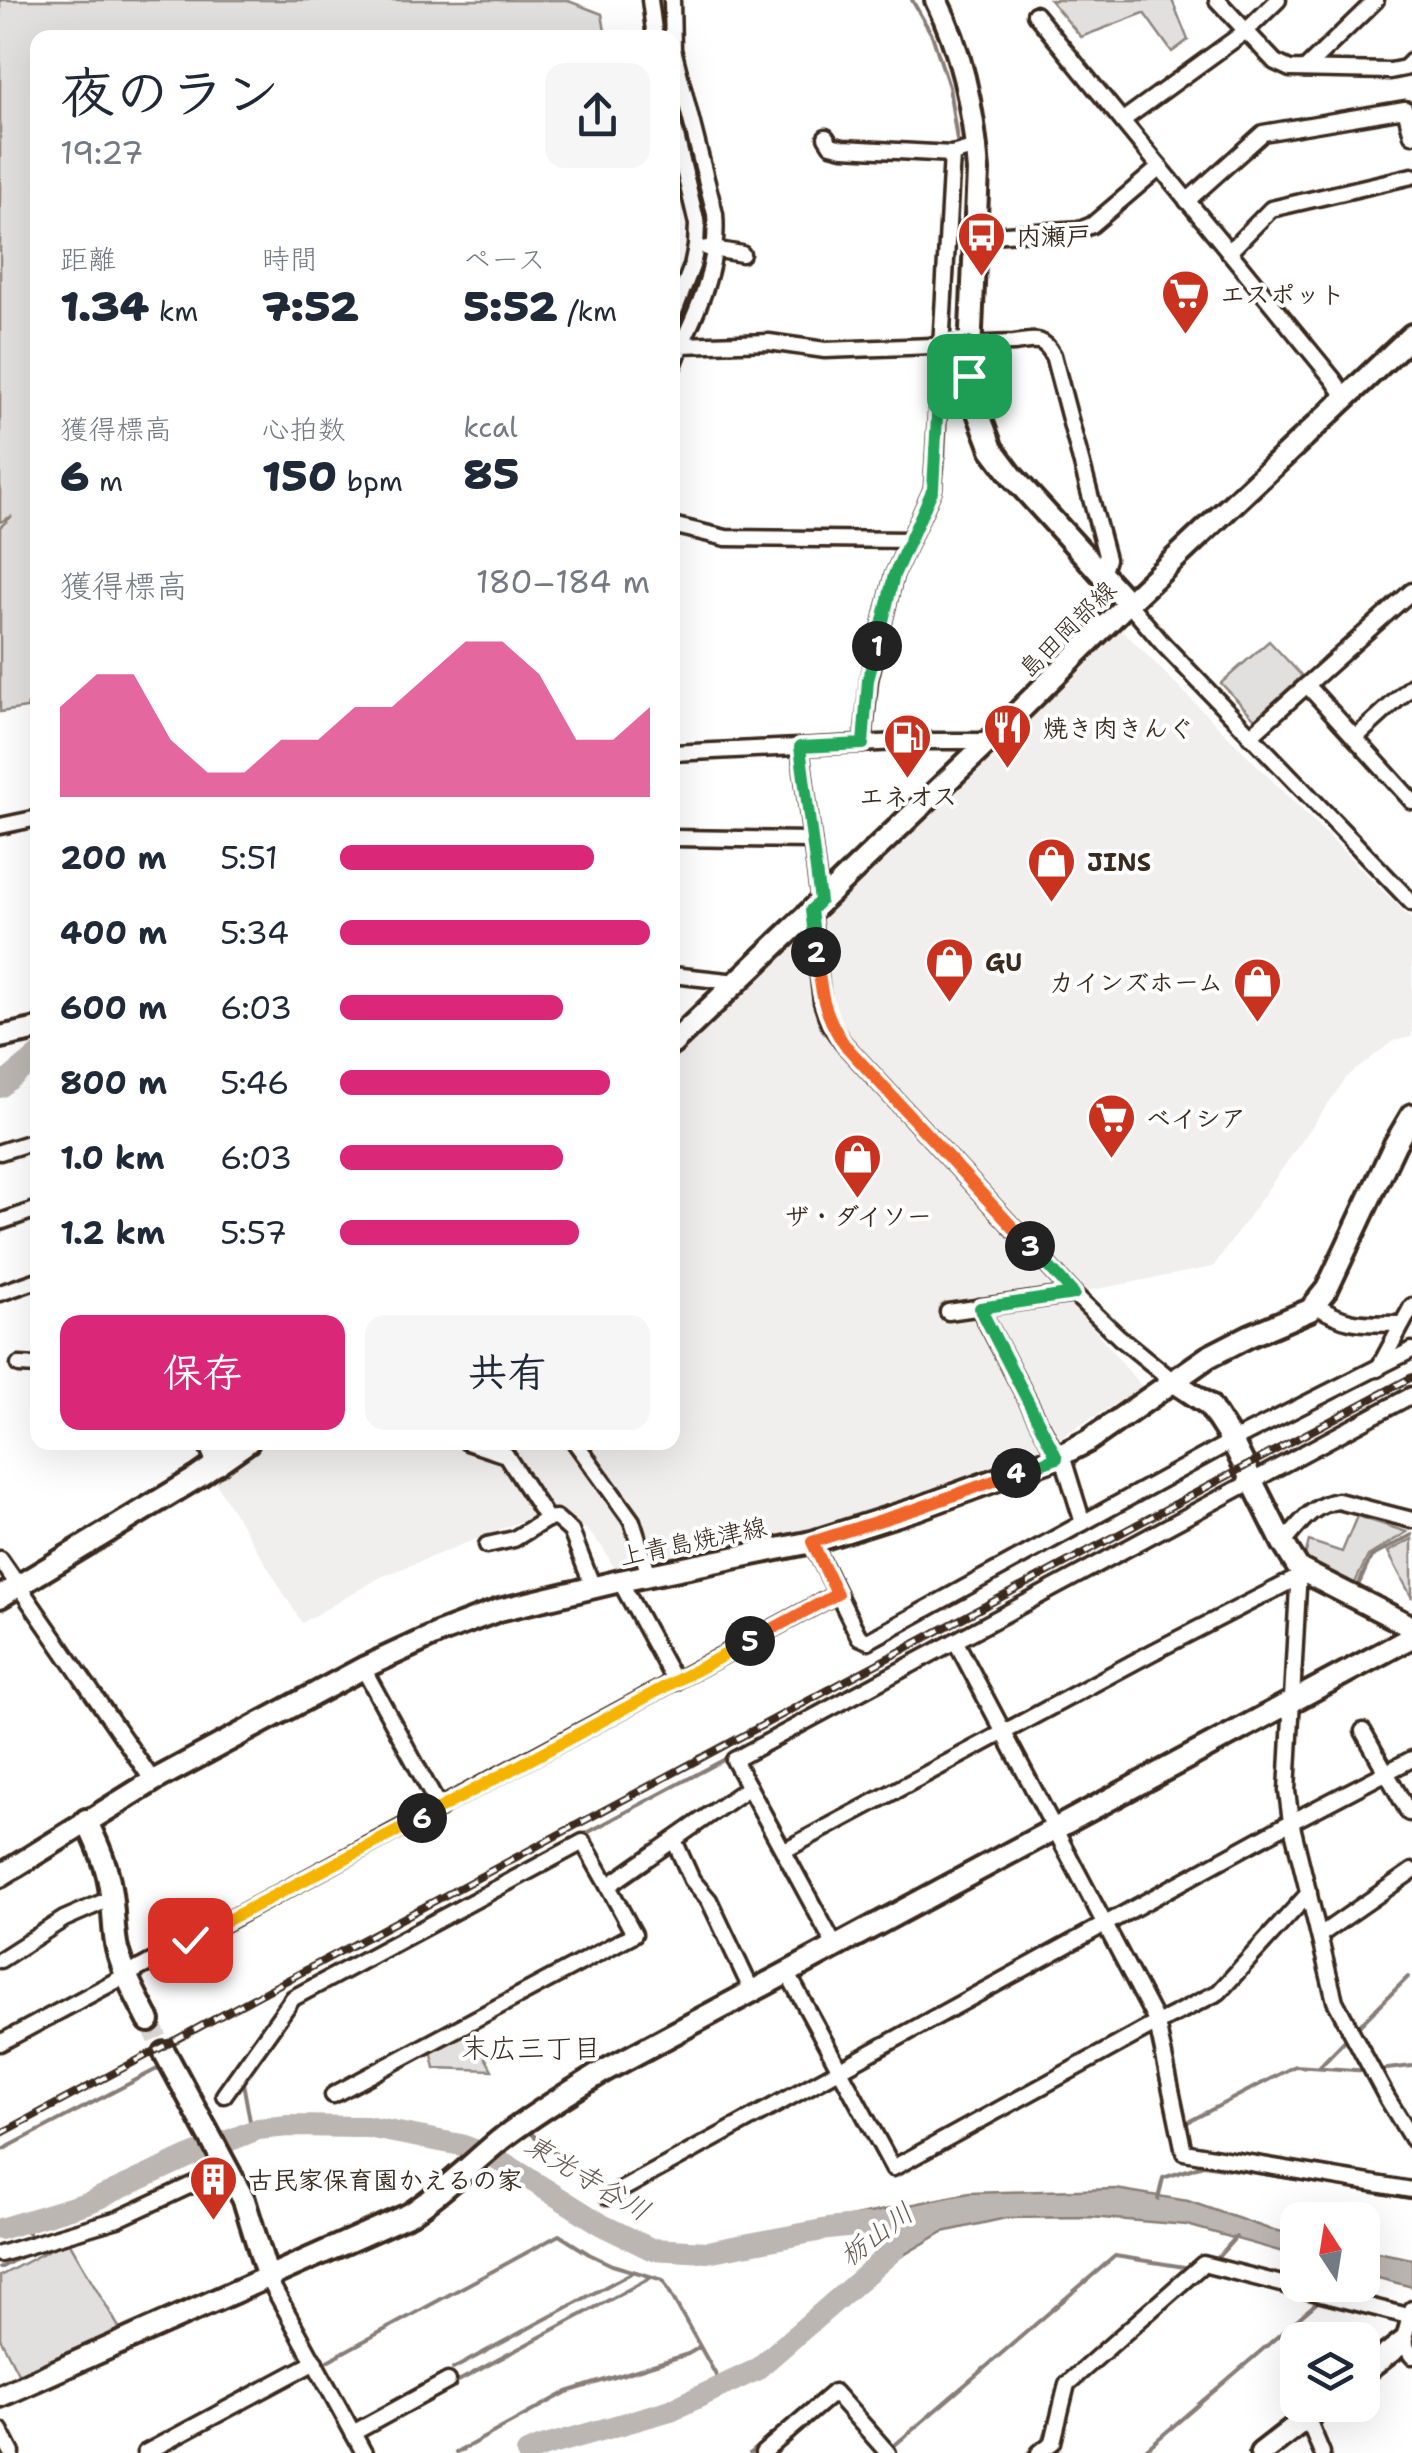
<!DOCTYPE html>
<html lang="ja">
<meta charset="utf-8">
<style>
:root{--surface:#fff;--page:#f6f6f7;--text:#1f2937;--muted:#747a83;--accent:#db2777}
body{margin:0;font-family:"Shantell Sans","Klee One",sans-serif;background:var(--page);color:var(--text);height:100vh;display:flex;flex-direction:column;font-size:38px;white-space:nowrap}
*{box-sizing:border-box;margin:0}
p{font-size:32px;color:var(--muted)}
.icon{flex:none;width:55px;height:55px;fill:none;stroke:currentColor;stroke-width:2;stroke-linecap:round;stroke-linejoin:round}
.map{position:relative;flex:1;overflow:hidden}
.details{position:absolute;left:30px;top:30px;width:650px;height:1420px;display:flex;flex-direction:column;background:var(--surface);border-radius:20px;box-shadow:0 10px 40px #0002}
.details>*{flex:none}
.needle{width:65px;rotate:348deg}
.buttons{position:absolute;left:1280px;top:2202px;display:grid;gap:20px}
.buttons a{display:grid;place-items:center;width:100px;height:100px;border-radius:20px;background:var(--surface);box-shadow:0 10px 40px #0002;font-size:50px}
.pin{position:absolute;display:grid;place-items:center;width:85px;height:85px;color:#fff;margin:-42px;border-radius:20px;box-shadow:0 5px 15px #0006}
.km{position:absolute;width:50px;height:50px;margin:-25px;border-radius:50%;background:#222;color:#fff;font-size:28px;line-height:50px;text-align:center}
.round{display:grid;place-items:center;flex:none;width:105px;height:105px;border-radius:20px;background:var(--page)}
.overview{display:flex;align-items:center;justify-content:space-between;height:170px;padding:0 30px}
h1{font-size:55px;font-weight:800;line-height:75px}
.figures{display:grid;grid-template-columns:repeat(3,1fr);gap:15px;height:170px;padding:10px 30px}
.figures div{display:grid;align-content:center}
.figures b{font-size:42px;font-weight:800}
.figures small{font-size:28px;font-weight:400}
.figures p{font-size:28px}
.chart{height:280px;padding:20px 30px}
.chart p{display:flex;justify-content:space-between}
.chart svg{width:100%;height:180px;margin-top:10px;fill:var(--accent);opacity:.7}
.action{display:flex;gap:20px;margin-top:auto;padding:20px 30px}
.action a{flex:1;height:115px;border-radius:20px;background:var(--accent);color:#fff;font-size:40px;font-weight:800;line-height:115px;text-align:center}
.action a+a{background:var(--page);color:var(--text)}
ul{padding:0 30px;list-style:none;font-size:32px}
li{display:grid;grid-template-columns:160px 120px 1fr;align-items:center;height:75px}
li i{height:25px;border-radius:12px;background:var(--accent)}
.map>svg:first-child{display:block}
</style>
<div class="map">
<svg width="1412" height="2453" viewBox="0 0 1412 2453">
<rect width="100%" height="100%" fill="#fff"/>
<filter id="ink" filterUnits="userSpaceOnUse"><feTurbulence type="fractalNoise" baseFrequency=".01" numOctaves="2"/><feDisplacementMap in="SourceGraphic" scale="20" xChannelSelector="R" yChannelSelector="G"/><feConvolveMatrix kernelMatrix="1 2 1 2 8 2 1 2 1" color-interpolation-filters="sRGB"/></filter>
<g filter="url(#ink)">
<!-- built -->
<polygon fill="#f1efee" points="1117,625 1412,920 1412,1037 1393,1041 1347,1077 1213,1267 1066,1295 1142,1387 1050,1444 830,1525 615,1570 603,1548 587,1530 552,1509 381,1577 302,1623 208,1470 264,1443 672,1442 673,1055"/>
<!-- green -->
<g fill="#e2e0de" stroke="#8e857e" stroke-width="2.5">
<polygon points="0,0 566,0 602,14 606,37 38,38 37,700 28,704 27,708 0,712 0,527 12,516 0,522"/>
<polygon points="1050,0 1172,0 1188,40 1172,52 1144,13 1081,37"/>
<polygon points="1269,641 1302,676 1255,719 1221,683"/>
<polygon points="1357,1516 1407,1532 1368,1556 1352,1589 1304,1560 1309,1541 1342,1552"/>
<polygon points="1412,1539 1412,1598 1388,1552"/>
<polygon points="470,2029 492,2070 435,2068 431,2050"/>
<polygon points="68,2240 121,2331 19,2375 0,2338 0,2276"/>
</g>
<!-- water -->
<g fill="#bcb6b3" stroke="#887e77" stroke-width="2.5">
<polygon points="1116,2189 1188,2201 1269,2229 1297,2235 1297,2256 1187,2225 1090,2217 1006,2218 943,2232 873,2273 867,2262 877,2250 872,2233 841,2233 835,2220 969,2193"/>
<polygon points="1362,2249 1412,2259 1412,2287 1363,2274"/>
</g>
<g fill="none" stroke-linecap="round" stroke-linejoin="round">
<!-- stream -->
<g stroke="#887e77" stroke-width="4">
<polyline points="912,0 932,35 949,87 958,147"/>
<polyline points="950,342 959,157"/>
<polyline points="937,496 941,488 944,463 949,352"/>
<polyline points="888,631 906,563"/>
<polyline points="872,739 872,714"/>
<polyline points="1357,1588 1371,1557 1412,1535"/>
<polyline points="336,1967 729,1757"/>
<polyline points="274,2013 288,1992 315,1979"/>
<polyline points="1357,2028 1408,1977"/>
<polyline points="840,2061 977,1987"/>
<polyline points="1319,2067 1350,2035"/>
<polyline points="1379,2070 1412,2066"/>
<polyline points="242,2077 252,2132"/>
<polyline points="1188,2122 1295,2066 1370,2071"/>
<polyline points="528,2131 566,2162 607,2189 832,2065"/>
<polyline points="0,2151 159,2068"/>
<polyline points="1158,2199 1163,2178 1203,2165 1383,2192"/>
<polyline points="27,2221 29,2241"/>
<polyline points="1212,2264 1236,2237"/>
<polyline points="0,2268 31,2251"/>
<polyline points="318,2366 559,2235 589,2254 612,2265 663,2280 722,2386"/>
<polyline points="453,2369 633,2272"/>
<polyline points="451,2385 650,2278"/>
<polyline points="889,2450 1115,2256 1191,2268"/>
<polyline points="456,2453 567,2392 688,2354 700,2347"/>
<polyline points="750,2453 825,2389"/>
<polyline points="1028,2453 1044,2438 1057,2397"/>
<polyline points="1142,2453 1320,2300"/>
</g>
<!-- river -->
<g stroke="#bcb6b3" stroke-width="22">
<polyline points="662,0 663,38"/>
<polyline points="672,88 703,207 707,237 702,269 693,300 672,344"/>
<polyline points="0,1087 38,1056"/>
<polyline points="0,2229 90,2202 188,2157 258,2129 288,2126 367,2127 461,2145 496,2158 604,2226 651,2249 707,2252 828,2229 865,2225"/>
<polyline points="527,2453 542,2447 671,2410 756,2370 894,2250"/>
</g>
<!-- secondary-tunnel -->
<polyline stroke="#d8d4d2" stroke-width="20" stroke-dasharray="20 10" stroke-linecap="butt" points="149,2021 165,2053"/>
<defs>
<g id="street">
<polyline points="650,0 655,38"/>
<path d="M672 0 673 49 715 214C719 261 701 304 681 345"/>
<polyline points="1217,0 1275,62 1290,69 1390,71 1405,68 1412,61"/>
<polyline points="1035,14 1333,379 1346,398"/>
<polyline points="1305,69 1376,0"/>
<polyline points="672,119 697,224 696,246 692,266 672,317"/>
<polyline points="1123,120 1246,31 1278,0"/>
<polyline points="826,137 831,145 843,148 952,154 976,147"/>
<polyline points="1187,201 1263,133 1405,109 1412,135"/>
<polyline points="975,236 1082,229 1092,225 1160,167"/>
<polyline points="707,248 742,254"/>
<polyline points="1229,252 1271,209 1412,176"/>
<path d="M672 369 681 345 769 342 825 350 1014 343C1033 341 1042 335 1053 355L1107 559 1102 575"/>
<polyline points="672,525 726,538 909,540"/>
<polyline points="1128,603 1163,644 1412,903"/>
<polyline points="1307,685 1412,801"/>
<polyline points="1250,736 1412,591"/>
<polyline points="1355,738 1412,686"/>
<polyline points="863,744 869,680 894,575 933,489 952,154"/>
<polyline points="800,747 820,901"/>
<polyline points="672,753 920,741 989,741"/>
<polyline points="0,826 38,818"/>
<polyline points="672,838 812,840"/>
<polyline points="811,910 822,1002 829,1023 843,1043 1074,1294 1119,1337 1173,1381"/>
<polyline points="672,975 737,982"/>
<polyline points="0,1152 38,1140"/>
<polyline points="0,1222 38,1209"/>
<polyline points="0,1293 38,1280"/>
<path d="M1315 1305C1349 1327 1363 1323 1402 1324"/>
<polyline points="979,1307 1057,1457"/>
<polyline points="948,1312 1074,1294"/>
<polyline points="19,1365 38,1366"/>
<polyline points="1378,1369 1412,1306"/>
<polyline points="467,1442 506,1455 547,1519 556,1518 571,1531 593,1587"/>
<polyline points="575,1442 632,1521 649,1575"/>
<polyline points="1062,1455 1083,1523"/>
<polyline points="812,1542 859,1637 868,1641 1232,1441 1412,1350"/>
<path d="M1283 1543C1299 1525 1312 1504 1338 1501L1412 1520"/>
<polyline points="487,1545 514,1539 547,1519"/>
<polyline points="0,1559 153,1781"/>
<polyline points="1299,1569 1287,1791 1291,1822 1335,2001 1387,2098 1412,2139"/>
<polyline points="620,1581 675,1682"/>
<polyline points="956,1642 1157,2023 1184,2152 1412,2190"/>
<polyline points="363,1668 440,1809"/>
<polyline points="1363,1731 1409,1813"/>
<polyline points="674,1840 692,1880 709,1900 752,1991"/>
<polyline points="785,1850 1151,1653 1299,1577"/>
<polyline points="1320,1935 1412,1871"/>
<polyline points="835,1946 734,1760 1412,1395"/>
<polyline points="0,1960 64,1919 112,1898"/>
<polyline points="787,1972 893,2168 1157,2023 1219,1992 1309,1893"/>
<polyline points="0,2043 837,1594"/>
<polyline points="224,2095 293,1998 583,1842 608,1886"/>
<polyline points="333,2095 634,1934 608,1886 749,1787"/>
<polyline points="608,2197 1291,1822 1412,1759"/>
<polyline points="0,2254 118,2219 228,2168"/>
<polyline points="268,2278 364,2453"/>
<polyline points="1412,2309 1403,2342 1412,2356"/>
<polyline points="1307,2417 1322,2453"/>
<polyline points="0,2430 12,2453"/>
<polyline points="353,2433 448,2381"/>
<polyline points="145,2453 315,2362"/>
<polyline points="763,2453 834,2392 888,2453"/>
<polyline points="1039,2453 1053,2442 1067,2384 1203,2264 1412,2317"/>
</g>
<g id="secondary">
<path d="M936 0C963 54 974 111 978 171L969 375 974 402 992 449 1013 477 1128 603"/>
<polyline points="0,1037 38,1029"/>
<polyline points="672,1044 989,741 1128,603 1412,335"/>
<polyline points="1173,1381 1209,1405 1232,1441 1283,1543 1299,1569 1412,1627"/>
<polyline points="209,1442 218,1464"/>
<polyline points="0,1597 198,1477 248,1442"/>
<path d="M86 1820C98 1845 108 1867 111 1894 114 1913 113 1931 117 1949 124 1975 137 1997 149 2021"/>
<polyline points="0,1876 153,1781 363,1668 439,1633 499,1610 620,1581 812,1542 916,1509 1053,1459 1088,1441 1208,1357 1249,1336 1310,1310 1327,1289 1395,1144 1412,1115"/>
<polyline points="165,2053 244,2200 268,2278"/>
<polyline points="1362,2374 1403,2342"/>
<path d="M0 2396 410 2214C443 2192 470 2165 500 2140 533 2114 569 2093 604 2071L1412 1637"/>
<polyline points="1261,2453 1323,2405"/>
</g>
</defs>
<!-- street casing -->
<use href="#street" stroke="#3b2a1e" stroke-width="21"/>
<!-- secondary casing -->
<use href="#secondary" stroke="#3b2a1e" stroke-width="28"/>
<!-- street -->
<use href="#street" stroke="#fff" stroke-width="14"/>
<!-- secondary -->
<use href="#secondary" stroke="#fff" stroke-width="20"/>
<defs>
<polyline id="rail" points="0,2134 1412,1377"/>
</defs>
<!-- rail casing -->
<use href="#rail" stroke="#3b2a1e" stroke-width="8"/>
<!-- rail -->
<use href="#rail" stroke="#fff" stroke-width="4" stroke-dasharray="11" stroke-linecap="butt"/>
</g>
</g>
<g fill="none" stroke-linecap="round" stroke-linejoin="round" filter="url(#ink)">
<defs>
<polyline id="split-1" points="877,646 894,575 933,489 941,344 970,343 969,376"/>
<polyline id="split-2" points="816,952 811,910 820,901 800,747 863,744 868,680 877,646"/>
<path id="split-3" d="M816 952C821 990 822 1011 844 1044L1030 1246"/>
<polyline id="split-4" points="1016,1473 1057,1458 980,1308 1074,1294 1030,1246"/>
<polyline id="split-5" points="750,1641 837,1594 812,1542 916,1509 1016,1473"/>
<polyline id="split-6" points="422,1818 750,1641"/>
<polyline id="split-7" points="190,1940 422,1818"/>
</defs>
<!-- split-1 casing -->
<use href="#split-1" stroke="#fff" stroke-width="20"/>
<!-- split-2 casing -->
<use href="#split-2" stroke="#fff" stroke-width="20"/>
<!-- split-3 casing -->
<use href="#split-3" stroke="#fff" stroke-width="20"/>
<!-- split-4 casing -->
<use href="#split-4" stroke="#fff" stroke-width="20"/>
<!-- split-5 casing -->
<use href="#split-5" stroke="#fff" stroke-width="20"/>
<!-- split-6 casing -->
<use href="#split-6" stroke="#fff" stroke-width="20"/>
<!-- split-7 casing -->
<use href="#split-7" stroke="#fff" stroke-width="20"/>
<!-- split-1 -->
<use href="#split-1" stroke="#22a559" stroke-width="12"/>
<!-- split-2 -->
<use href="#split-2" stroke="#22a559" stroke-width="12"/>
<!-- split-3 -->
<use href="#split-3" stroke="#f0652b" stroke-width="12"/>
<!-- split-4 -->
<use href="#split-4" stroke="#22a559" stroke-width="12"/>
<!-- split-5 -->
<use href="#split-5" stroke="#f0652b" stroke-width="12"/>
<!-- split-6 -->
<use href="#split-6" stroke="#f5b400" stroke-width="12"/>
<!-- split-7 -->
<use href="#split-7" stroke="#f5b400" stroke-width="12"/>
</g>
<!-- icons -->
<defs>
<symbol id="bus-pin" viewBox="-11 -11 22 30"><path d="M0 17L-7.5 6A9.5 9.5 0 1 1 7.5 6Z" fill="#c8321e" stroke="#fff"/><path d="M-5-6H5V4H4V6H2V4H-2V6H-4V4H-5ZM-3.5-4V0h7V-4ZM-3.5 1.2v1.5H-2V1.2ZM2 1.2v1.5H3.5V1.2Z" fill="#fff"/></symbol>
<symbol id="supermarket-pin" viewBox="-11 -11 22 30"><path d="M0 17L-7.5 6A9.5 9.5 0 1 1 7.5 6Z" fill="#c8321e" stroke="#fff"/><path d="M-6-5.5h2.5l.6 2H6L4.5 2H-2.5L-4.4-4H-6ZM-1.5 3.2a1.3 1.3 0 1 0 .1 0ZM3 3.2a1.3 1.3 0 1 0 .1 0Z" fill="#fff"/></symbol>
<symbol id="restaurant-pin" viewBox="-11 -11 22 30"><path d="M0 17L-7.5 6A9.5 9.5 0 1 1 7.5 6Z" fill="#c8321e" stroke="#fff"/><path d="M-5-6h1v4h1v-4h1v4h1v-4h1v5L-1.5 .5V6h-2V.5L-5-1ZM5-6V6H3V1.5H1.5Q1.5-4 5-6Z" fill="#fff"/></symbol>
<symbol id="fuel-pin" viewBox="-11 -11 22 30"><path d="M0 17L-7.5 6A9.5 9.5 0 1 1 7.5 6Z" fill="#c8321e" stroke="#fff"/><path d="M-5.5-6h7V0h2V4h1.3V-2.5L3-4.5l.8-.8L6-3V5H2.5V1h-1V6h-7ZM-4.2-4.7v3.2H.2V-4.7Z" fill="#fff"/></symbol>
<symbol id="shop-pin" viewBox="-11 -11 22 30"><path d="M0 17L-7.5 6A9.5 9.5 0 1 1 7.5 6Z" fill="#c8321e" stroke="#fff"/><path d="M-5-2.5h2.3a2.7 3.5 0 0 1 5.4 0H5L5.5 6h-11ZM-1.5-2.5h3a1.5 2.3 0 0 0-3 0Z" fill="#fff"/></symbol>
<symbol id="building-pin" viewBox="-11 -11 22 30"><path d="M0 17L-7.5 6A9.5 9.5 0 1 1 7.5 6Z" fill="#c8321e" stroke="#fff"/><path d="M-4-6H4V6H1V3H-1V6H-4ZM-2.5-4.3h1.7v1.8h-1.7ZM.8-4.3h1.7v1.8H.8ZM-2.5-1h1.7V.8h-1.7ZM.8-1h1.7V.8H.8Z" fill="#fff"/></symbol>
</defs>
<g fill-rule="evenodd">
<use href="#bus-pin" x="954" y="208" width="55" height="75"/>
<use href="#supermarket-pin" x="1158" y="266" width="55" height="75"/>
<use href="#restaurant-pin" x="980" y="700" width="55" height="75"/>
<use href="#fuel-pin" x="880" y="710" width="55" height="75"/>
<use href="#shop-pin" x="1024" y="834" width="55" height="75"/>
<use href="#shop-pin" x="922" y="934" width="55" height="75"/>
<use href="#shop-pin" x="1230" y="954" width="55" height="75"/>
<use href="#supermarket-pin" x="1084" y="1090" width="55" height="75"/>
<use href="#shop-pin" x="830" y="1130" width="55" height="75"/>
<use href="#building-pin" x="186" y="2152" width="55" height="75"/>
</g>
<g text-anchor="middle" stroke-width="8" stroke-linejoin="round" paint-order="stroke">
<!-- poi labels -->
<g font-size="25" font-weight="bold" fill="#3b2a1e" stroke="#fff" text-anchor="start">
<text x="1016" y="245">内瀬戸</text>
<text x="1220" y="303">エスポット</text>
<text x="1043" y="737">焼き肉きんぐ</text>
<text x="908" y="805" text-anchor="middle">エネオス</text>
<text x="1087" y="871">JINS</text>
<text x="985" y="971">GU</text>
<text x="1223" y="991" text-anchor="end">カインズホーム</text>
<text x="1146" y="1127">ベイシア</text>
<text x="858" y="1225" text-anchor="middle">ザ・ダイソー</text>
<text x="248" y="2189">古民家保育園かえるの家</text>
</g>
<!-- street labels -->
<g font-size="25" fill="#3b2a1e" stroke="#fff">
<text transform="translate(1067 629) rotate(-45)" y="9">島田岡部線</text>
<text transform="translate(693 1541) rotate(-12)" y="9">上青島焼津線</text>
</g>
<!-- neighbourhood labels -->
<g font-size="28" fill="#3b2a1e" stroke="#fff">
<text x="531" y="2058">末広三丁目</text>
</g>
<!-- water labels -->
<g font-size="28" font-style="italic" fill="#685b52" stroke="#fff">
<text transform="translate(588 2177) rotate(31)" y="10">東光寺谷川</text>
<text transform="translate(876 2234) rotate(-37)" y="10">栃山川</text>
</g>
</g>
</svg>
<div class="buttons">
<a><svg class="needle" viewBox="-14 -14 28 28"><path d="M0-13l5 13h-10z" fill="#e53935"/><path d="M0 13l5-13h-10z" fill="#747a83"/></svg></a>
<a><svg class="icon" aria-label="layers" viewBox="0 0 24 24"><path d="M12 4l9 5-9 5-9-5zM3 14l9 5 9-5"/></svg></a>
</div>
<div class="pin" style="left:969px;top:376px;background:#1e9e55"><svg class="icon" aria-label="arrive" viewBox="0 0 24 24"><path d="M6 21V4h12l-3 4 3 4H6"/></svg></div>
<div class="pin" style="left:190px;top:1940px;background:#d93025"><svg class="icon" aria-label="check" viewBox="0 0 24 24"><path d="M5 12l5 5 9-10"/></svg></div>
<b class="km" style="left:877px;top:646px">1</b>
<b class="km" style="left:816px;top:952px">2</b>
<b class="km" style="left:1030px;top:1246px">3</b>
<b class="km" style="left:1016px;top:1473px">4</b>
<b class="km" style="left:750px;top:1641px">5</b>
<b class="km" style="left:422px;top:1818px">6</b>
<section class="details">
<div class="overview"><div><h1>夜のラン</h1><p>19:27</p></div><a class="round"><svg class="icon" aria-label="share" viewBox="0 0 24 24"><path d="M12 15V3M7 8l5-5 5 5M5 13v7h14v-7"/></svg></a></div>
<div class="figures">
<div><p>距離</p><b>1.34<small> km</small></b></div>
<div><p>時間</p><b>7:52</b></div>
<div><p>ペース</p><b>5:52<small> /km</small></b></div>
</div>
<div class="figures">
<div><p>獲得標高</p><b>6<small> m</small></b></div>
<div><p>心拍数</p><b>150<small> bpm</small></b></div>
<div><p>kcal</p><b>85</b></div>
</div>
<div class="chart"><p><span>獲得標高</span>180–184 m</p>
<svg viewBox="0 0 160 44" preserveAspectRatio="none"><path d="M0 44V22L10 14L20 14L30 30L40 38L50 38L60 30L70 30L80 22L90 22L100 14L110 6L120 6L130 14L140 30L150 30L160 22V44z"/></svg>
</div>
<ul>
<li><b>200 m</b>5:51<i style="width:82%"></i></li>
<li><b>400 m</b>5:34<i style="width:100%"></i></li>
<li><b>600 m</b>6:03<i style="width:72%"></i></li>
<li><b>800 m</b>5:46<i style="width:87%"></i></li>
<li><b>1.0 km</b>6:03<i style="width:72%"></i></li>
<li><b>1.2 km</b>5:57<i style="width:77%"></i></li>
</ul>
<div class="action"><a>保存</a><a>共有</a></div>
</section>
</div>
